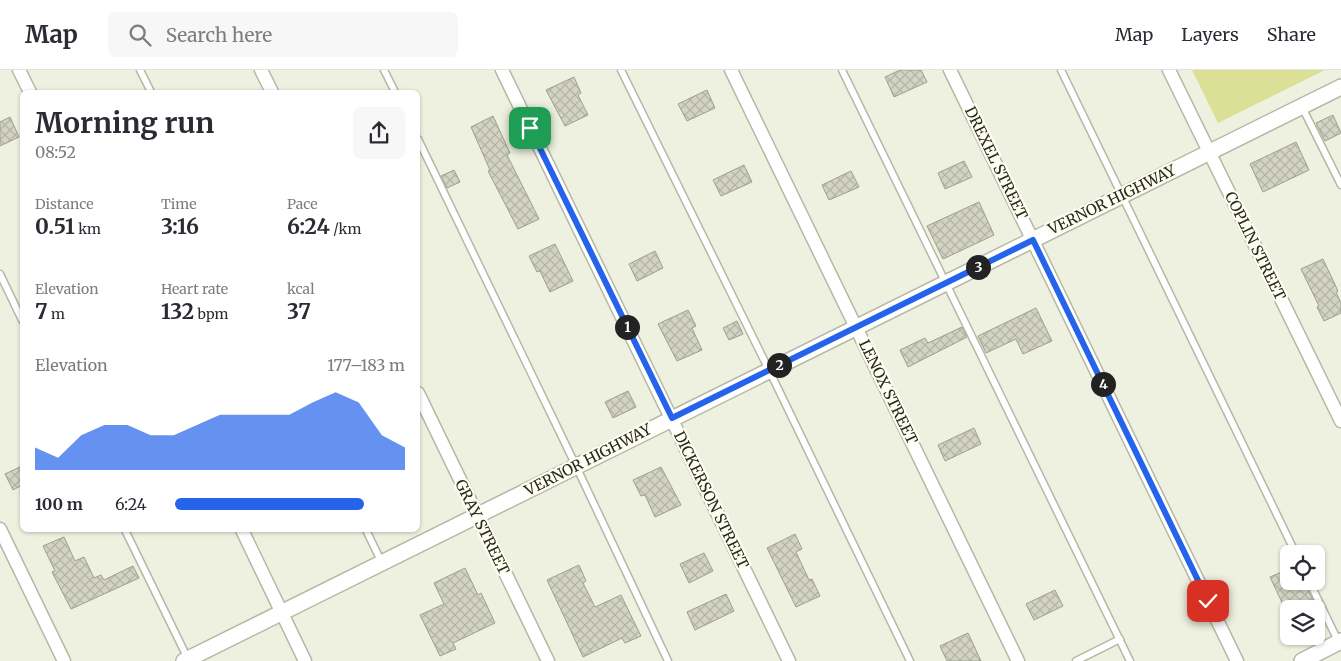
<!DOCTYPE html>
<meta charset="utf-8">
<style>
:root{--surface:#fff;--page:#f7f7f7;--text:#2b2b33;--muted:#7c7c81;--line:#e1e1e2;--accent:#2563eb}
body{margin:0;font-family:Merriweather,serif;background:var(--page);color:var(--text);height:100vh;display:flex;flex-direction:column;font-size:19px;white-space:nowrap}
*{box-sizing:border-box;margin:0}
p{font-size:16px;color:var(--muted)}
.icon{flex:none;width:28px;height:28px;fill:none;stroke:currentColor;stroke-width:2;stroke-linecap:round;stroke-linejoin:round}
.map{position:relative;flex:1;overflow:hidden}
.sheet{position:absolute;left:20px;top:20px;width:400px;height:442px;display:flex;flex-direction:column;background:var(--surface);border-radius:8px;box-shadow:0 1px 4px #0004}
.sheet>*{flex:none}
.buttons{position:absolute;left:1280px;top:475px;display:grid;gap:10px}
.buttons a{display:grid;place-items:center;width:45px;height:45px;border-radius:8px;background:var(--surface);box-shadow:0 1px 4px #0004;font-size:25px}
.pin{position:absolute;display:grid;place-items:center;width:42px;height:42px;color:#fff;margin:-21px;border-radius:10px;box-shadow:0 2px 8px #0006}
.km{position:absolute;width:25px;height:25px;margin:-12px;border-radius:50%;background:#222;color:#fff;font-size:14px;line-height:25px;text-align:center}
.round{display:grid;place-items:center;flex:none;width:52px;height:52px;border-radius:8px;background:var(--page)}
.head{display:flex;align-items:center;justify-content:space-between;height:85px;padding:0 15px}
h1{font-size:28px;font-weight:700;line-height:38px}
.stats{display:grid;grid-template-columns:repeat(3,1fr);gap:8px;height:85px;padding:5px 15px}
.stats div{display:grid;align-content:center}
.stats b{font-size:21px;font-weight:700}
.stats small{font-size:14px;font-weight:400}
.stats p{font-size:14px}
.chart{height:140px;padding:10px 15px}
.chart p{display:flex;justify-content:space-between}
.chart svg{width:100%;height:90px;margin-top:5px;fill:var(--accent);opacity:.7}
ul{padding:0 15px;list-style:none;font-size:16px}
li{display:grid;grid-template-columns:80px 60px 1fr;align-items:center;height:38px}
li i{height:12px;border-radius:6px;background:var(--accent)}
header{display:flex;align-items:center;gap:30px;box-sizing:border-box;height:70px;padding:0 25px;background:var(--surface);border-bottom:1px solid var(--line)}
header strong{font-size:24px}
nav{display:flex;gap:28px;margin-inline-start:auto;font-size:18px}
.search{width:350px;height:45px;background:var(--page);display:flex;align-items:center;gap:12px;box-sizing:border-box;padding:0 18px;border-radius:8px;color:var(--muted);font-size:19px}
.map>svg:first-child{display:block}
</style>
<header>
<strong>Map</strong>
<div class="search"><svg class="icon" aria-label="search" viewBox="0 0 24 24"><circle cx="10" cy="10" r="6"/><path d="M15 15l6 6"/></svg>Search here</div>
<nav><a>Map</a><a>Layers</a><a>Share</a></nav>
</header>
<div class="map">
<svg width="1341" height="591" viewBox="0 0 1341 591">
<defs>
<pattern id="building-cross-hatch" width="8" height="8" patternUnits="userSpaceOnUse" patternTransform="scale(1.25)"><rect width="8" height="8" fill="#d2d3c2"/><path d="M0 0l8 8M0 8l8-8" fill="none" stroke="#b4b5a6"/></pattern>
</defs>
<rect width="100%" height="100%" fill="#eff1e0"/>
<!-- green -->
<polygon fill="#dce097" points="1192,0 1325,0 1218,53"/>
<!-- building -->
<g fill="url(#building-cross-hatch)" stroke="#9d9f8f">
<polygon points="900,0 921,0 927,12 894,27 885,7"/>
<polygon points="574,7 581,23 578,25 588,45 565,56 546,20"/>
<polygon points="707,20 715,38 687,51 678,34"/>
<polygon points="1333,45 1341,63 1325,71 1316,53"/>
<polygon points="493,46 510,83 507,85 539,149 518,159 488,101 490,100 471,57"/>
<polygon points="10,47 19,67 0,76 0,52"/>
<polygon points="1296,72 1309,100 1263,122 1250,94"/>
<polygon points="964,91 972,107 945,119 938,103"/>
<polygon points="744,95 752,112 721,126 713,110"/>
<polygon points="454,100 460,112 447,118 441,106"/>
<polygon points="851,101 859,117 829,130 822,115"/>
<polygon points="979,132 994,165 943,189 927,156"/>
<polygon points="555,174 573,211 550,222 540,201 537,202 529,186"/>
<polygon points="655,181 663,198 637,211 629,194"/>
<polygon points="1323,189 1338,221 1336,222 1341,233 1341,243 1324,251 1317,237 1319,236 1301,199"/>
<polygon points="1036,238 1052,271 1023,284 1016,269 986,283 978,266"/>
<polygon points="688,240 696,256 692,258 702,280 677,291 658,254"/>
<polygon points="737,251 743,264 729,270 723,258"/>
<polygon points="962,257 967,267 908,297 900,280 925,268 928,273"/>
<polygon points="628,321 636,337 613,348 605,332"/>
<polygon points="974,358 981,374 945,391 938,375"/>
<polygon points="22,396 22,415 13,420 5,404"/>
<polygon points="661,397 681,435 655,447 645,425 641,426 633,410"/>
<polygon points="795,464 802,479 796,482 809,510 812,509 820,526 796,537 767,478"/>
<polygon points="64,467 75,491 84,487 94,508 101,505 104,510 133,496 139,508 71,539 52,502 55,501 43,476"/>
<polygon points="704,483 713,501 689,513 680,494"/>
<polygon points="579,495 586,511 583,513 595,537 621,525 641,566 625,573 622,568 583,587 547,510"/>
<polygon points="465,498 478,525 481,523 495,553 453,573 456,579 440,586 420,545 444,534 434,513"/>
<polygon points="1289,499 1289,511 1304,511 1317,539 1285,539 1270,507"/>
<polygon points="1055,520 1063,536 1034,550 1026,534"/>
<polygon points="726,524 734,541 695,560 687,542"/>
<polygon points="968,563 981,591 947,591 940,576"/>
</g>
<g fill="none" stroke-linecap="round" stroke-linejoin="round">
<defs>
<g id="service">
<polyline points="140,0 151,22"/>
<polyline points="384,0 395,22"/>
<polyline points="621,0 769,300 910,591"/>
<polyline points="842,0 1130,591"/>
<polyline points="1061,0 1296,484"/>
<polyline points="1302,37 1341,115"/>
<polyline points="418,69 576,396 668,591"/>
<polyline points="0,204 22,250"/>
<polyline points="125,460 188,589"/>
<polyline points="366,460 382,493"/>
<polyline points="1309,511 1339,573"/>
<polyline points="1076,591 1120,569"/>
</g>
<g id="minor">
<polyline points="19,0 30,22"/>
<polyline points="261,0 272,22"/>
<polyline points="502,0 789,591"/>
<polyline points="731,0 1018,591"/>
<polyline points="950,0 1237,591"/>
<polyline points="1169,0 1341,351"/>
<polyline points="418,323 548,591"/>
<polyline points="0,459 64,591"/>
<polyline points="242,460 305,591"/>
</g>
<g id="tertiary">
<polyline points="184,591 1341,17"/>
<polyline points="1302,591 1341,571"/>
</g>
</defs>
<!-- service casing -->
<use href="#service" stroke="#b6b7a7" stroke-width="9"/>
<!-- minor casing -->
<use href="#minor" stroke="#b6b7a7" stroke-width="15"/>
<!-- tertiary casing -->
<use href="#tertiary" stroke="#b6b7a7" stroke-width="18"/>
<!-- service -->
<use href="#service" stroke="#fff" stroke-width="6"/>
<!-- minor -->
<use href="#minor" stroke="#fff" stroke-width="12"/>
<!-- tertiary -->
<use href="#tertiary" stroke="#fff" stroke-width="15"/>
</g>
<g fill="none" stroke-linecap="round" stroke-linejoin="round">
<defs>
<polyline id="route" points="530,58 672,348 1033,170 1208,531"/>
</defs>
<!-- route casing -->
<use href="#route" stroke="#fff" stroke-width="10"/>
<!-- route -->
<use href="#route" stroke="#2563eb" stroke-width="6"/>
</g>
<g text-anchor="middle" stroke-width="4.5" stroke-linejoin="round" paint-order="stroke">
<!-- street labels -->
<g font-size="15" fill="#282822" stroke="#fdfeed">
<text transform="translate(996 93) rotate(64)" y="5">DREXEL STREET</text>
<text transform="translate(1112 130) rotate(-26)" y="5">VERNOR HIGHWAY</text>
<text transform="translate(1255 176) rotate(64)" y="5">COPLIN STREET</text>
<text transform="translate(888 322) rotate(64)" y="5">LENOX STREET</text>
<text transform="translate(588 390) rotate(-27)" y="5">VERNOR HIGHWAY</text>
<text transform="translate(711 430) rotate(64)" y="5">DICKERSON STREET</text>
<text transform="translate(482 457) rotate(64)" y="5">GRAY STREET</text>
</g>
</g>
</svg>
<div class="buttons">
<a><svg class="icon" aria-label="locate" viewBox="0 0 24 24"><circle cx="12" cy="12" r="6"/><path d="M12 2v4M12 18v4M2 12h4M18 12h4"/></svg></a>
<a><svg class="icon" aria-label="layers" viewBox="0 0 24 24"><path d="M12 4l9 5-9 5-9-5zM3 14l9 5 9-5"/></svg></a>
</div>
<div class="pin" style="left:530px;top:58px;background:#1e9e55"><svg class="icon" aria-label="arrive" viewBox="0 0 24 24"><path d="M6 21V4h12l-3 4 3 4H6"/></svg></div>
<div class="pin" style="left:1208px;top:531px;background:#d93025"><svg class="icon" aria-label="check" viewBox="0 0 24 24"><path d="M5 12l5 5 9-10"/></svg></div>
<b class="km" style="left:627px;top:257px">1</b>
<b class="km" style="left:779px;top:295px">2</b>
<b class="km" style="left:978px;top:197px">3</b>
<b class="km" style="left:1103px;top:314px">4</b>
<section class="sheet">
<div class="head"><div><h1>Morning run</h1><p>08:52</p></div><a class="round"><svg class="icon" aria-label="share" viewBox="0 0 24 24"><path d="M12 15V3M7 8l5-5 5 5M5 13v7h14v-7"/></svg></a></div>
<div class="stats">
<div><p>Distance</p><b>0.51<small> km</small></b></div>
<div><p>Time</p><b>3:16</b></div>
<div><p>Pace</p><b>6:24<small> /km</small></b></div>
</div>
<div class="stats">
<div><p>Elevation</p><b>7<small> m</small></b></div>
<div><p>Heart rate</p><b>132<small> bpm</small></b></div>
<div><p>kcal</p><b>37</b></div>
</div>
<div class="chart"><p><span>Elevation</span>177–183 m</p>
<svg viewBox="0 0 160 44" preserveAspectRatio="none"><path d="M0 44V33L10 38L20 27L30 22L40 22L50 27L60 27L70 22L80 17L90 17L100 17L110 17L120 11L130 6L140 11L150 27L160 33V44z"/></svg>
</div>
<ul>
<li><b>100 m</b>6:24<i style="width:82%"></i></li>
</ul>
</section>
</div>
